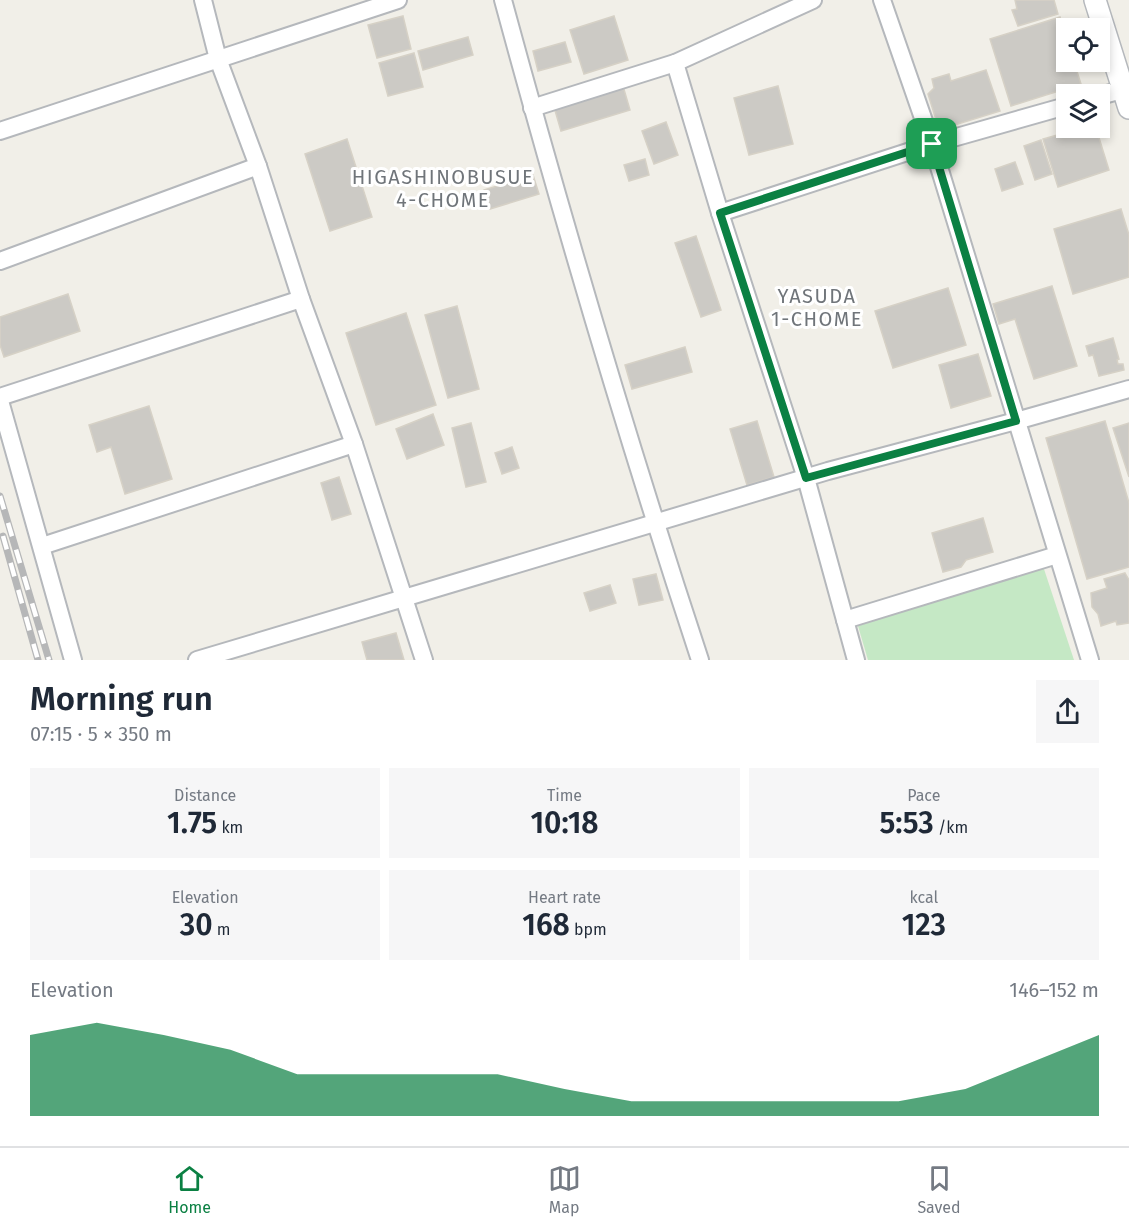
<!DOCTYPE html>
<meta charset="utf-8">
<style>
:root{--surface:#fff;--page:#f6f6f7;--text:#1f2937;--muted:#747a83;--line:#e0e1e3;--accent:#0b8043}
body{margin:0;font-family:"Fira Sans",sans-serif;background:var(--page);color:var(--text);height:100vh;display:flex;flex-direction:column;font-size:22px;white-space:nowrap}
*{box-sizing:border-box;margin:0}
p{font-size:20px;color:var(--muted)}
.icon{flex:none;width:33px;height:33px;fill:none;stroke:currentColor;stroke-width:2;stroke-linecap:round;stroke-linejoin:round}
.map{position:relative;height:660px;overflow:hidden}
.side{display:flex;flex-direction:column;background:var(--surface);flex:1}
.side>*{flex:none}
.buttons{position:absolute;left:1056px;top:18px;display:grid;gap:12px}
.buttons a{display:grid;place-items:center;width:54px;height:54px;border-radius:0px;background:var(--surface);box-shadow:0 3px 9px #0003;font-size:30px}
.pin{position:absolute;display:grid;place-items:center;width:51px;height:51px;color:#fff;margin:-26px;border-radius:12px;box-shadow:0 3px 9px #0006}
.round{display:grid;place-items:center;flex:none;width:63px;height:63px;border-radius:0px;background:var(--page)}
.overview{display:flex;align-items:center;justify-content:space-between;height:102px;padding:0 30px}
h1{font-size:33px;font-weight:600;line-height:45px}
.stats{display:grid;grid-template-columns:repeat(3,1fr);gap:9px;height:102px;padding:6px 30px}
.stats div{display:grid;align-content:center;border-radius:0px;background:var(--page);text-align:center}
.stats b{font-size:30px;font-weight:600}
.stats small{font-size:16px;font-weight:400}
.stats p{font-size:16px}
.chart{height:168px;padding:12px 30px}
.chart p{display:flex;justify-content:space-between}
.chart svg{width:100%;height:108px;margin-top:6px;fill:var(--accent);opacity:.7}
.dock{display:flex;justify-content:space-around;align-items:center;height:84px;border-top:2px solid var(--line);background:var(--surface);font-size:16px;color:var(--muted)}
.dock a{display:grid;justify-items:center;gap:3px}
.dock .current{color:var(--accent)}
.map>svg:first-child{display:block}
</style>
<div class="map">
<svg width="1129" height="660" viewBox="0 0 1129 660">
<rect width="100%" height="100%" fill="#f1efe8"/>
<!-- green -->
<polygon fill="#c5e8c5" points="1043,566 1074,660 868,660 858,626"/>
<!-- building -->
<g fill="#cccac5" stroke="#d6d1c6" stroke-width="1.5">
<polygon points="1015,0 1054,0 1058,14 1018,26 1012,10 1017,9"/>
<polygon points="403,16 411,49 377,58 368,25"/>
<polygon points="614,16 628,60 584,74 570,30"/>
<polygon points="1060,17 1066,37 1066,62 1074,62 1081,84 1011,106 990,39"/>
<polygon points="468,37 473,55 423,70 418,51"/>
<polygon points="565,42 571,62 538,71 533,51"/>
<polygon points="414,53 423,87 388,96 379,63"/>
<polygon points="986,70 1000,111 945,128 937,123 928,94 934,88 932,79 949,74 951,81"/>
<polygon points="623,86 630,110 561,131 554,107"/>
<polygon points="778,86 793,144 749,155 734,98"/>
<polygon points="666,122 678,155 654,164 642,131"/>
<polygon points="1082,128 1096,128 1109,170 1058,187 1043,139"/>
<polygon points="347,139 372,217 330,231 305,154"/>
<polygon points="1041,140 1052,174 1035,180 1024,146"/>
<polygon points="645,159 649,175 629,181 624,165"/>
<polygon points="1015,162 1023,184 1002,191 995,169"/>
<polygon points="533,175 539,194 490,209 484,190"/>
<polygon points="1121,209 1129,235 1129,277 1073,294 1054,229"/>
<polygon points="696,236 721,310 701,317 675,243"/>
<polygon points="1052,286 1077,366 1034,379 1015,319 999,324 993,304"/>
<polygon points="948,288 966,345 893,368 875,311"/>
<polygon points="68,294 80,331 4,357 0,345 0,317"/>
<polygon points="457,306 479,389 448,398 425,315"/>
<polygon points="406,313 436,405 376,425 346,333"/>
<polygon points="1113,338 1119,359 1117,360 1118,364 1123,364 1124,370 1099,376 1093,355 1089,356 1086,346"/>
<polygon points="685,347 692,372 632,389 625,365"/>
<polygon points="978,354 991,396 951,408 939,365"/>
<polygon points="149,406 172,479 125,494 111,447 97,452 89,425"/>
<polygon points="433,414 444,445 407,459 396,429"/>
<polygon points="757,421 774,477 747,485 730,429"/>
<polygon points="1105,421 1129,503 1129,567 1087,579 1046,438"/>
<polygon points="471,423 486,482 466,487 452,428"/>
<polygon points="1129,423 1129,477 1113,428"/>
<polygon points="512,447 519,468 502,474 495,453"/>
<polygon points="339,477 351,514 332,520 321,483"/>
<polygon points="983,518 993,552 966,560 961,567 943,572 932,533"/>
<polygon points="1125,573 1129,580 1129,623 1117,625 1116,621 1101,626 1098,614 1092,607 1091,593 1107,588 1104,579"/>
<polygon points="656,574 663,600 639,605 633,579"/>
<polygon points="610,585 616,603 590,611 584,593"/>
<polygon points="396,633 404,660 367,660 362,642"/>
</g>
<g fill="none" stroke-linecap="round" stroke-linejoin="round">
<defs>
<g id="minor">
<polyline points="203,0 218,59 258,166 301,299 354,444 424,660"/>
<path d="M503 0C563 221 628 442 700 660"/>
<polyline points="882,0 932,144 1090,660"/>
<polyline points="675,63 720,213 806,478 856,660"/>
<polyline points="1100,96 1129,88"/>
<polyline points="532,108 675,63 813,0"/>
<polyline points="0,131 398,0"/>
<polyline points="720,213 932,144 1066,106"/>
<polyline points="0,261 258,166"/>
<polyline points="0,397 301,299"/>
<polyline points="0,401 73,660"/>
<polyline points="42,546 354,444"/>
<polyline points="845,620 1057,555"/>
<polyline points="197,660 828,471 1016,421 1129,389"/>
</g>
<polyline id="tertiary" points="1095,0 1129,108"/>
</defs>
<!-- minor casing -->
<use href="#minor" stroke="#b5b8bc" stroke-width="20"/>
<!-- tertiary casing -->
<use href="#tertiary" stroke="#b5b8bc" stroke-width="24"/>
<!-- minor -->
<use href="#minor" stroke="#fff" stroke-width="16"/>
<!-- tertiary -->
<use href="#tertiary" stroke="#fff" stroke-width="21"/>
<defs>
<g id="rail">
<polyline points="0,496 49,660"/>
<polyline points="3,536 38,660"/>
</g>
</defs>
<!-- rail casing -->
<use href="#rail" stroke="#b6b7b8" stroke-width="7"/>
<!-- rail -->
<use href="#rail" stroke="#fff" stroke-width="4.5" stroke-dasharray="14" stroke-linecap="butt"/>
</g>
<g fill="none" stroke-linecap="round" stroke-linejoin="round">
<defs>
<polygon id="route" points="932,144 1016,421 806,478 720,213"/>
</defs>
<!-- route casing -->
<use href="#route" stroke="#fff" stroke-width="12"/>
<!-- route -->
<use href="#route" stroke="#0b8043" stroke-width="8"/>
</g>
<g text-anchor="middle" stroke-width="6" stroke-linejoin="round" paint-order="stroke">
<!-- neighbourhood labels -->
<g font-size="20" letter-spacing="1.5" fill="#70757a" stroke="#fff">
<text x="443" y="184">HIGASHINOBUSUE<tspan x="443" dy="23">4-CHOME</tspan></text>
<text x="817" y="303">YASUDA<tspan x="817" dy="23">1-CHOME</tspan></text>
</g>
</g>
</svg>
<div class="buttons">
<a><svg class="icon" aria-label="locate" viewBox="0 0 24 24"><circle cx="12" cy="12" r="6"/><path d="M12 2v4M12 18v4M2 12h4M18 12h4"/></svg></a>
<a><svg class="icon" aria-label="layers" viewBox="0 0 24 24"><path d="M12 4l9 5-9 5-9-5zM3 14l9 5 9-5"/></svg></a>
</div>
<div class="pin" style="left:932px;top:144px;background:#1e9e55"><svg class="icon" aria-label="arrive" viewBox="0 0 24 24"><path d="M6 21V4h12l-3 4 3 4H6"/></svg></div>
</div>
<section class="side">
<div class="overview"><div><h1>Morning run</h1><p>07:15 · 5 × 350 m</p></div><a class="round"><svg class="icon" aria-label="share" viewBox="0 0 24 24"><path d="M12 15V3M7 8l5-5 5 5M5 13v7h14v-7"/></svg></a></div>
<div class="stats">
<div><p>Distance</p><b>1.75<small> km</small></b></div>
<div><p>Time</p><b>10:18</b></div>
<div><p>Pace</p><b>5:53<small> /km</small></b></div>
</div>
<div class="stats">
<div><p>Elevation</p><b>30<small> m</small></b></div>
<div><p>Heart rate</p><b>168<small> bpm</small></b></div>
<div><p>kcal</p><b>123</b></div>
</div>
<div class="chart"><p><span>Elevation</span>146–152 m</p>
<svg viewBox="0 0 160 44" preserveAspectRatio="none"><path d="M0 44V11L10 6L20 11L30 17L40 27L50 27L60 27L70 27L80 33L90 38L100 38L110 38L120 38L130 38L140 33L150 22L160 11V44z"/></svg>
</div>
</section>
<nav class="dock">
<a class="current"><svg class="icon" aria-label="home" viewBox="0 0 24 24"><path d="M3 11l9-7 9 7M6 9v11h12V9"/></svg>Home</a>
<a><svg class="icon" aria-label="map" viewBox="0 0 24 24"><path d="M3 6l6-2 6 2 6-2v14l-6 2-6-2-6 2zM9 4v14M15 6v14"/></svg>Map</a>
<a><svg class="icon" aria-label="saved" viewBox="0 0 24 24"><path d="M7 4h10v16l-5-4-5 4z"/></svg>Saved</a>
</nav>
